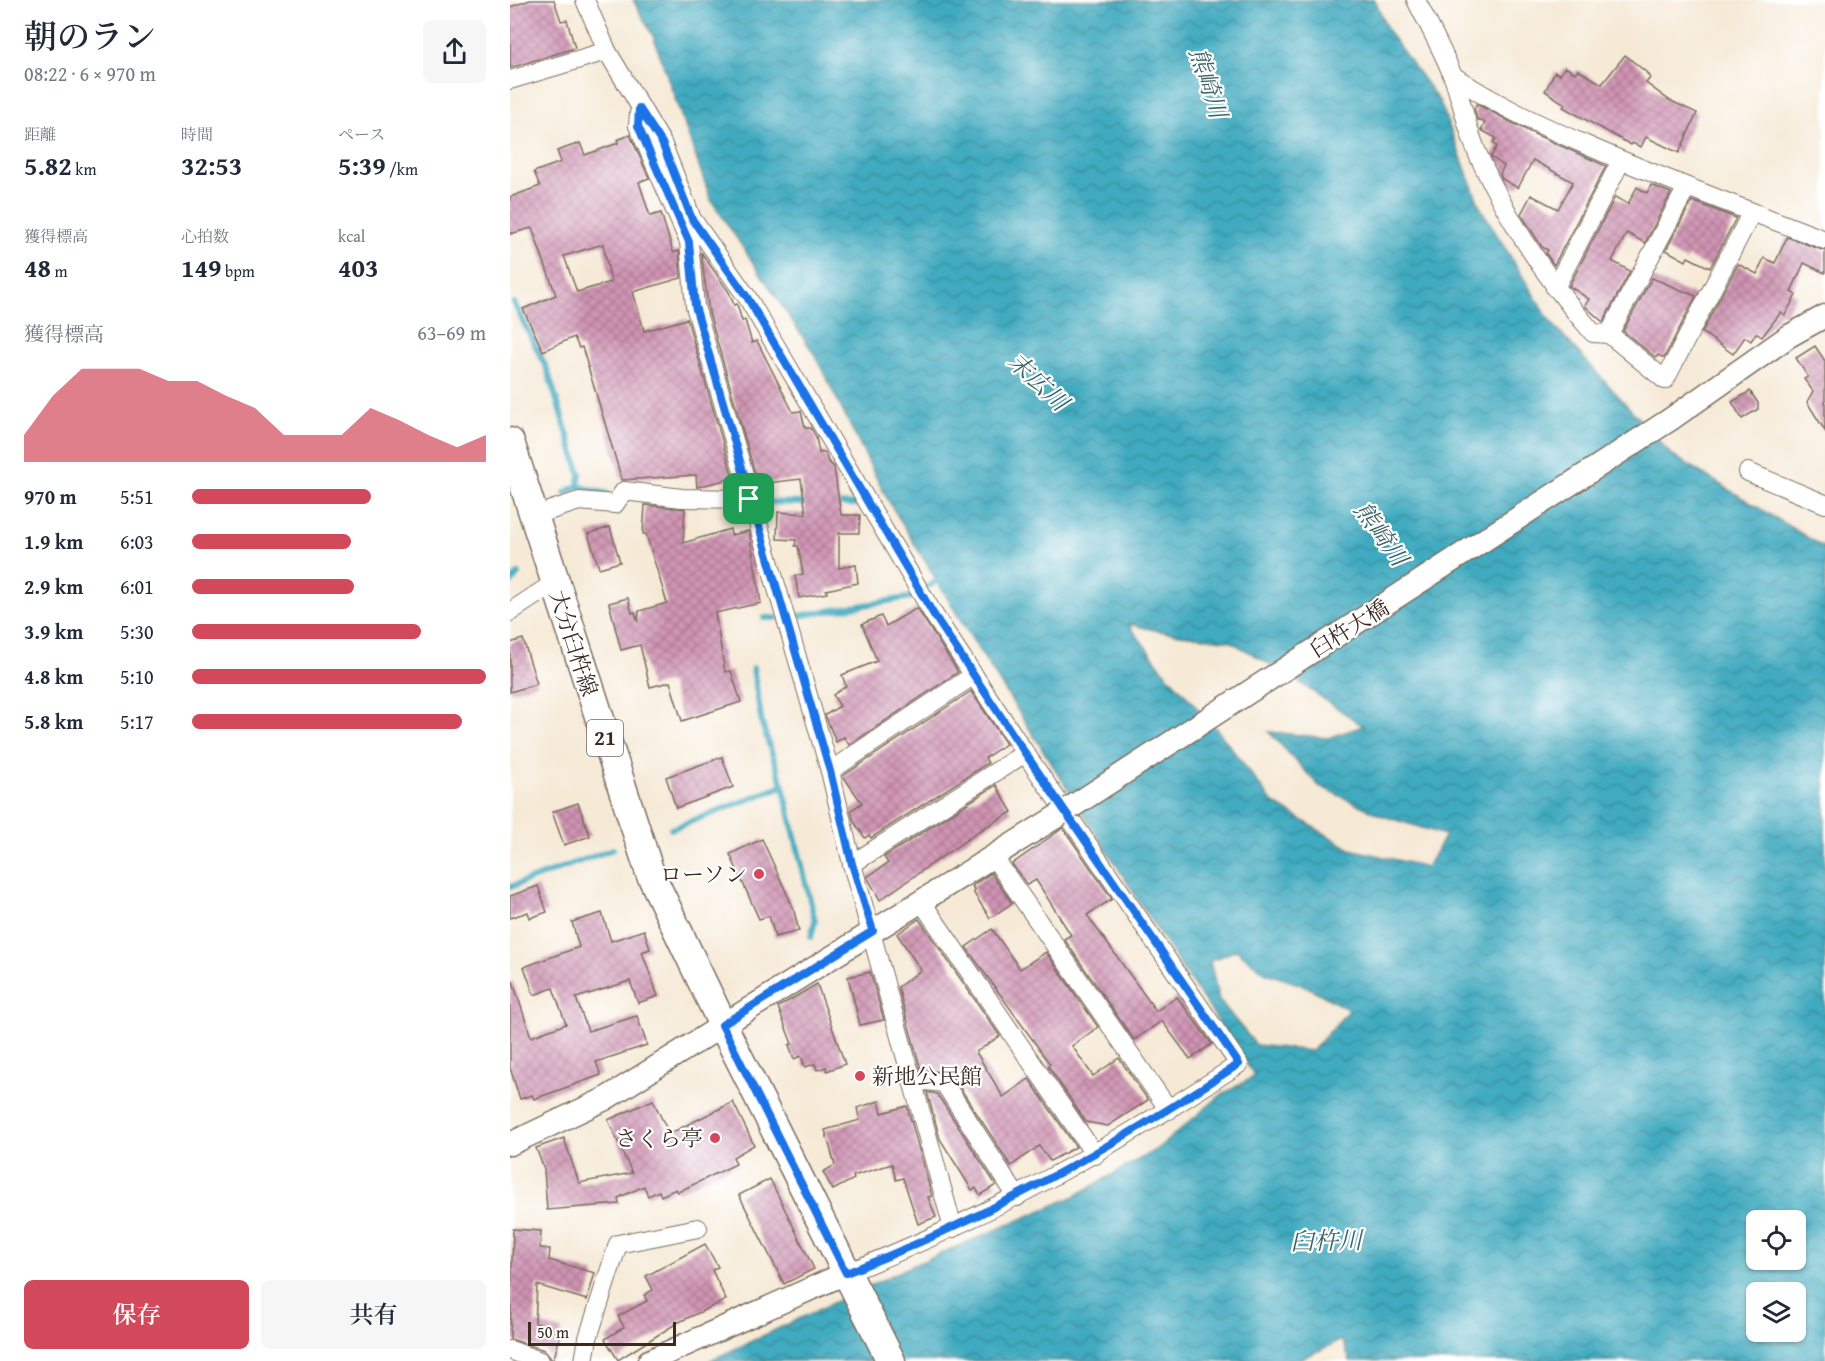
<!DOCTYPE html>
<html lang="ja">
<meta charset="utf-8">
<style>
:root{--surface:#fff;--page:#f6f6f7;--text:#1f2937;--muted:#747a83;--accent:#d1495b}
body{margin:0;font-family:"Gentium Book Plus","Noto Serif JP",serif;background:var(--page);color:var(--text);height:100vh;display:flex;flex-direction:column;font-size:22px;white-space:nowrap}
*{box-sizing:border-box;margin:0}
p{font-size:20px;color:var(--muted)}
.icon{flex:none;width:33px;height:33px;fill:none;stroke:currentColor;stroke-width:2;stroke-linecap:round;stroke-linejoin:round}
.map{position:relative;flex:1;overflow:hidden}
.side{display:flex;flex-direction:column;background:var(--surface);width:510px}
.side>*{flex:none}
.controls{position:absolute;left:1236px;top:1210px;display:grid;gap:12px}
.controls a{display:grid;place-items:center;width:60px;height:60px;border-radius:9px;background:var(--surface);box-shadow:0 2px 4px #0004;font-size:30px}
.scale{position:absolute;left:18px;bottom:15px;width:148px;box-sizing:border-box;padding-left:6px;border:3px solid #3b2a1e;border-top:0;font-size:16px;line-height:21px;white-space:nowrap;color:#3b2a1e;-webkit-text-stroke:4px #fff;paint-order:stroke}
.pin{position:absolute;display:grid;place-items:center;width:51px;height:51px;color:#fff;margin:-26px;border-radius:12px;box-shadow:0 3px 9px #0006}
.round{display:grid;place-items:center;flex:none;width:63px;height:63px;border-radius:9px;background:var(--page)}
.headline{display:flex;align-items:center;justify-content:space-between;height:102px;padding:0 24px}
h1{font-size:33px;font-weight:600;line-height:45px}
.stats{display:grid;grid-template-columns:repeat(3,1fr);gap:9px;height:102px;padding:6px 24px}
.stats div{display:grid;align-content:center}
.stats b{font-size:26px;font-weight:600}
.stats small{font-size:16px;font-weight:400}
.stats p{font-size:16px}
.chart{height:168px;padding:12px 24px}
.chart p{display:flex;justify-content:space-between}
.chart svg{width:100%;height:108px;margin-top:6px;fill:var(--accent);opacity:.7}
.action{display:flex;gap:12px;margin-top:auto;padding:12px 24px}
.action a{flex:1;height:69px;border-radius:9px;background:var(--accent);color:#fff;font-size:24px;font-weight:600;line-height:69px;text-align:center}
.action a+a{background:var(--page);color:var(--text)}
ul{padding:0 24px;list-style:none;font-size:20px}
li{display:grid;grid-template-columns:96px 72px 1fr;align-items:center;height:45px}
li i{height:15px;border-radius:8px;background:var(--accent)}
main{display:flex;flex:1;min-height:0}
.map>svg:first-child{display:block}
</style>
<main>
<section class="side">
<div class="headline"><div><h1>朝のラン</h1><p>08:22 · 6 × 970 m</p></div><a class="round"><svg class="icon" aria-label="share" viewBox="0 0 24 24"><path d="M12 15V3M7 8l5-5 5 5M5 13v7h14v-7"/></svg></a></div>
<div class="stats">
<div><p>距離</p><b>5.82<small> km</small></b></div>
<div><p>時間</p><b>32:53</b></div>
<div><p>ペース</p><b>5:39<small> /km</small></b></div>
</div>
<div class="stats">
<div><p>獲得標高</p><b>48<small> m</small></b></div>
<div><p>心拍数</p><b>149<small> bpm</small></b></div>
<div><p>kcal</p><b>403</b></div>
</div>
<div class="chart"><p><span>獲得標高</span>63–69 m</p>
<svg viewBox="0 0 160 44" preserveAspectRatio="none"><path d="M0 44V33L10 17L20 6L30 6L40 6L50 11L60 11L70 17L80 22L90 33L100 33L110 33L120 22L130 27L140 33L150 38L160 33V44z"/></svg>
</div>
<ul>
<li><b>970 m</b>5:51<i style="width:61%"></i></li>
<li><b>1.9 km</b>6:03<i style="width:54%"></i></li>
<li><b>2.9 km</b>6:01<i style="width:55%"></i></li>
<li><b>3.9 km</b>5:30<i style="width:78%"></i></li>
<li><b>4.8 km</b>5:10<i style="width:100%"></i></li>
<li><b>5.8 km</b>5:17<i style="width:92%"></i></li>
</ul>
<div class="action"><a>保存</a><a>共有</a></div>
</section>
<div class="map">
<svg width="1315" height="1361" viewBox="0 0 1315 1361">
<defs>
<pattern id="water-waves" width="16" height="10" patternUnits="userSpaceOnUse" patternTransform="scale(1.5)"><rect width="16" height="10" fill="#40aac0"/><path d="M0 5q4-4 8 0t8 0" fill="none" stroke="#378b9b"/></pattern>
<pattern id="building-cross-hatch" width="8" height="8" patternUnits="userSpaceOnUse" patternTransform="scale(1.5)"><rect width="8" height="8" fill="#d094b4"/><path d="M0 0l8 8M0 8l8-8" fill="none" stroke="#aa7992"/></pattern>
</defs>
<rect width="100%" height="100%" fill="#fff"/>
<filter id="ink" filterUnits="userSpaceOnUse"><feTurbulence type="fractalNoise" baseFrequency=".0167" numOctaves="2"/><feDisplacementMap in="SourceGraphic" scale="12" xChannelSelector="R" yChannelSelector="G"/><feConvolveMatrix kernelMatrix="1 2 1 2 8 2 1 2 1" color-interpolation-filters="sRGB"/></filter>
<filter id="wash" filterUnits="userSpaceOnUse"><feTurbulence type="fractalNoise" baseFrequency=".008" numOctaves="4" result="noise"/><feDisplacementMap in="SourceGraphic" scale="24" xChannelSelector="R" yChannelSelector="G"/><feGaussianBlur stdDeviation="1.35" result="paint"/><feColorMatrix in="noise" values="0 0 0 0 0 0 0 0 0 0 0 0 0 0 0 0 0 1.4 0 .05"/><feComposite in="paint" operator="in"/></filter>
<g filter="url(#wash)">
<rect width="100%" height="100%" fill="#f6ead7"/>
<!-- water -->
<path fill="url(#water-waves)" stroke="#3e6a6f" stroke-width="1.5" fill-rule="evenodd" d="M123 0H865L878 31 930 102 970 207 1040 321 1162 455 1315 548V1361H840L832 1340 786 1361H199L406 1264 565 1196 647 1149 711 1095 745 1076 666 959 459 634 376 497 303 352 201 200 143 36ZM618 624 649 631 720 641 777 674 853 726 818 738 759 732 809 786 870 815 935 835 917 867 840 849 762 802 709 732 654 671ZM726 950 756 973 798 987 839 1010 802 1051 746 1045 709 1000 700 961ZM1246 1221H1286V1260H1246ZM1246 1293H1286V1332H1246Z"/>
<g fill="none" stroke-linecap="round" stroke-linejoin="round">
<!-- stream -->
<g stroke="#40aac0" stroke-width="6">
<polyline points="4,303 37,369 70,474 68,486"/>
<polyline points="55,493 68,486 97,494"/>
<polyline points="250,502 300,503"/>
<polyline points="322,504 347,504"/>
<polyline points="0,584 8,574"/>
<polyline points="419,586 433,577"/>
<polyline points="282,617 402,597"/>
<polyline points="254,618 266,618"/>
<polyline points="243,668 252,724 273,786 305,921 301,937"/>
<polyline points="161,829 273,786"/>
<polyline points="0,887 103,849"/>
</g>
</g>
<g id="blocks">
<!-- building -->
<g fill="url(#building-cross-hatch)" fill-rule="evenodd">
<polygon points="20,0 44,0 51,21 57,20 65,48 0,68 0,7"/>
<polygon points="1115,55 1136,72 1140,78 1136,83 1159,100 1187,113 1169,153 1136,137 1131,147 1122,143 1121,145 1053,107 1055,104 1035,91 1045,72 1050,75 1055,67 1065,73 1068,70 1092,84"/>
<polygon points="967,104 1020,132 1096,166 1044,265 1036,254 1038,250 1032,247 1011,214 1021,195 1048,209 1063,182 1023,160 1008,188 992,179 990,174 994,166 981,157 987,146 983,143 986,138 971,130 975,123 967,119 964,108"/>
<path d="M120 135 139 178 129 182 140 216 151 213 163 252 169 251 171 278 123 292 134 331 177 319 223 478 187 487 186 475 112 480 72 347 69 348 64 337 33 351 13 309 46 295 22 228 0 234V197L30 186 24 172 51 162 47 151 70 143 75 155 108 143 107 140ZM93 244 101 282 67 292 54 256Z"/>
<polygon points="1141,185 1161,193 1135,243 1117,233 1102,261 1120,271 1093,322 1075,306 1079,299 1059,286 1105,197 1118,204 1127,187 1137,193"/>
<polygon points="1182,201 1226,218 1200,268 1178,257 1176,261 1156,250"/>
<polygon points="1277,237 1315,251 1315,273 1294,263 1281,292 1286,295 1275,315 1271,312 1252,337 1246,333 1241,341 1235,337 1223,354 1192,332 1228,264 1247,274 1254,258 1265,263"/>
<polygon points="191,252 219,292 224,305 227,304 232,321 235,320 242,343 247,341 283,412 291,411 295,428 301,428 306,437 309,453 315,452 318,462 324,467 331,515 350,515 349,533 329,533 329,568 346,565 348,583 316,590 317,593 289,598 285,576 293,574 288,546 285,546 286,540 267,539 268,512 296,514 291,479 248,484 199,313"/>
<polygon points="1142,278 1186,296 1154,358 1148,355 1146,358 1113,331"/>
<polygon points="1305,346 1315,361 1315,431 1297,402 1303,391 1294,379 1298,377 1286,358"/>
<polygon points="1240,391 1248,403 1248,409 1232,419 1222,402"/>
<polygon points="135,505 175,509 173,543 220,529 221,535 239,531 251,603 205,613 215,672 221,671 231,702 172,721 160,682 140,687 130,645 111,650 99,603 118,598 122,613 125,612 128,622 129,611 157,603 136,534 133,534"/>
<polygon points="100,527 110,562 89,568 78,534"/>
<polygon points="407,608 448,672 339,745 334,737 326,742 315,715 330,706 323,695 336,686 332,675 367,661 352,624 371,616 376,626"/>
<polygon points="13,639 27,684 0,692 0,643"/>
<polygon points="461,691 496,744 475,758 478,763 361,838 359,835 355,838 344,822 341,810 352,803 333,776"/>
<polygon points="212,757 223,787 166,808 156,777"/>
<polygon points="486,785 502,812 472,829 370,900 357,877 378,863 374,857"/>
<polygon points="68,803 80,836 54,845 42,812"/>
<polygon points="553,828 602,899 577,915 646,1011 667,997 702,1044 680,1059 652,1021 624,1040 554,939 561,935 526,880 517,885 502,864"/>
<polygon points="252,839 283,907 289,931 265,937 259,916 249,919 220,854"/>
<polygon points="481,873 502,903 480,918 463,892 465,891 462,886"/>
<polygon points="28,886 37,912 20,918 18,912 0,918 0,896"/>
<polygon points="92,913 101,941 134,930 140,949 132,952 148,996 128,1003 120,981 66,998 78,1031 127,1016 137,1045 86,1062 91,1075 24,1099 22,1095 10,1099 0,1068 0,982 3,982 21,1037 56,1024 43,988 24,995 14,967 69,947 62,922"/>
<polygon points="409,919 490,1036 466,1052 493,1097 519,1079 566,1147 540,1161 529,1146 501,1166 443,1077 435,1072 411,1070 388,987 411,970 387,934"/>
<polygon points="482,929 510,969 536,952 588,1027 562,1046 583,1076 609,1058 638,1100 598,1126 576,1122 538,1066 540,1064 456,947"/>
<polygon points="360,972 374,1020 350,1025 338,977"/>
<polygon points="307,984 335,1064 317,1071 316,1067 307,1070 305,1064 295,1067 291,1056 284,1059 279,1045 282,1044 268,1007"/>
<polygon points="417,1092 427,1094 486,1185 470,1195 466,1188 462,1190 430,1139"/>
<polygon points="143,1100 159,1134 223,1102 244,1145 223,1157 226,1164 168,1192 166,1189 151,1196 149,1191 138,1196 134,1186 108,1198 109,1204 37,1210 34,1169 26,1148 54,1138 69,1183 122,1173 98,1120"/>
<polygon points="369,1101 372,1113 397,1106 422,1196 418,1197 426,1217 408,1224 393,1178 386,1180 382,1164 343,1176 344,1179 323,1190 313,1172 325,1165 315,1130 350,1120 347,1108"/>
<polygon points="260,1179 304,1269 274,1284 229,1195"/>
<polygon points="3,1229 31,1231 30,1248 40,1249 39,1260 85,1273 77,1300 27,1285 25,1323 52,1330 43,1361 34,1350 0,1339"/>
<polygon points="195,1244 208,1267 202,1270 216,1300 167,1323 108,1360 95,1339 114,1327 108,1316 137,1301 134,1295 143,1290 136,1276"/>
</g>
</g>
</g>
<g filter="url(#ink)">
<use href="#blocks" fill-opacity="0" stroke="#7c6d5f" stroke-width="1.5"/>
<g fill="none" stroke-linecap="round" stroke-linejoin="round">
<defs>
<g id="minor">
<path d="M75 0 97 51 152 143 182 219 237 297 424 615 515 753 729 1064C604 1146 476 1219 336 1273"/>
<path d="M906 0C918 24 932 49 942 74 952 101 957 130 969 157 999 222 1036 279 1083 333L1099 334 1155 380 1242 212"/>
<path d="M942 75C984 104 1030 125 1076 145 1155 180 1235 209 1315 240"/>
<polyline points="0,80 97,51"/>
<polyline points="129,113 128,126 179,242 185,306 320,771 342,864 443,1228"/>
<polyline points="1045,288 1111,161"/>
<polyline points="1099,334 1177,187"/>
<polyline points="1238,472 1315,504"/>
<polyline points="23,516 69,501 105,504 114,491 172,498 239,499"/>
<polyline points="0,612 44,583"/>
<polyline points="320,771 464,675"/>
<polyline points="483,856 659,1110"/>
<polyline points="342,864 515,753"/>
<polyline points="411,901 585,1155"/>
<polyline points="404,1083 416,1081 434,1083 507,1197"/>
<polyline points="0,1350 30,1361"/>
<polyline points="74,1361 78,1338 108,1244 188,1228"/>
</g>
<g id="tertiary">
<polyline points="1161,419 1279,336 1315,316"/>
<polyline points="0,1144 95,1099 546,817"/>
<polyline points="139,1361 336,1273"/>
</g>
<polyline id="primary" points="0,442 140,873 222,1044 381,1361"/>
</defs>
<!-- minor casing -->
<use href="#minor" stroke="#7c6d5f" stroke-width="20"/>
<!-- tertiary casing -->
<use href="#tertiary" stroke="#7c6d5f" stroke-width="25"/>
<!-- primary casing -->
<use href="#primary" stroke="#7c6d5f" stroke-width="31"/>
<!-- minor -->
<use href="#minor" stroke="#fff" stroke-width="18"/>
<!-- tertiary -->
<use href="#tertiary" stroke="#fff" stroke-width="22"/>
<!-- primary -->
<use href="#primary" stroke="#fff" stroke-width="28"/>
<defs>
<polyline id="tertiary-bridge" points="546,817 1161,419"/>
</defs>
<!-- tertiary-bridge casing -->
<use href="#tertiary-bridge" stroke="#7c6d5f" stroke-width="25" stroke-linecap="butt"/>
<!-- tertiary-bridge -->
<use href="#tertiary-bridge" stroke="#fff" stroke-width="22"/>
</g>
</g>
<g fill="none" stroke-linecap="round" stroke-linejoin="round" filter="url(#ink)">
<defs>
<path id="route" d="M129 108 152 143 182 219 237 297 424 615 515 753 729 1064C604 1146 476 1219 336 1273L212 1025 363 931 342 864 320 771 185 306 179 242 128 126Z"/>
</defs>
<!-- route casing -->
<use href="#route" stroke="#fff" stroke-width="12"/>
<!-- route -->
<use href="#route" stroke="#1a73e8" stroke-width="8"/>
</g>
<!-- markers -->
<g fill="#d1495b" stroke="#fff" stroke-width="2">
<circle cx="249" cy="874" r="6"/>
<circle cx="350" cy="1076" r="6"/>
<circle cx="205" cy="1138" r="6"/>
</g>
<g text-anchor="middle" stroke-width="4.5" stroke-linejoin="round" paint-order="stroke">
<!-- shield labels -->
<rect fill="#fff" stroke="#766a62" stroke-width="1.5" x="77" y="720" width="36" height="36" rx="4.5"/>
<g font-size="21" font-weight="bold" fill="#3b2a1e">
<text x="95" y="745">21</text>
</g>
<!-- street labels -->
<g font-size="22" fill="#3b2a1e" stroke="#fff">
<text transform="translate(839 628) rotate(-32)" y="8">臼杵大橋</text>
<text transform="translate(64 643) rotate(72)" y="8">大分臼杵線</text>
</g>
<!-- poi labels -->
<g font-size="22" fill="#3b2a1e" stroke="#fff" text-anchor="end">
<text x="237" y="882">ローソン</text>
<text x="362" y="1084" text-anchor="start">新地公民館</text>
<text x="193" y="1146">さくら亭</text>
</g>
<!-- water labels -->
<g font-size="24" font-style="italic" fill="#3d6467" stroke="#fff">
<text transform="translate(698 83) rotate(72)" y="8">熊崎川</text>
<text transform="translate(528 382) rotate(43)" y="8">末広川</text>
<text transform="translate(871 534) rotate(54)" y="8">熊崎川</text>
<text transform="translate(816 1241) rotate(-1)" y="8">臼杵川</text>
</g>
</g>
</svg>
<div class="controls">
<a><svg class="icon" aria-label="locate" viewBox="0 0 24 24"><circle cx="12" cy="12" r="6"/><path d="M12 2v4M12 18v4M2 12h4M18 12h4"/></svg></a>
<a><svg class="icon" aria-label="layers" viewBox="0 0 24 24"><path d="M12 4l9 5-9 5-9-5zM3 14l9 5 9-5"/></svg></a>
</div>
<div class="scale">50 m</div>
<div class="pin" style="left:239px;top:499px;background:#1e9e55"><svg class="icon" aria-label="arrive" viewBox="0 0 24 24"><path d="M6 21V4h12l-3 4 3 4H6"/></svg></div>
</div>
</main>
